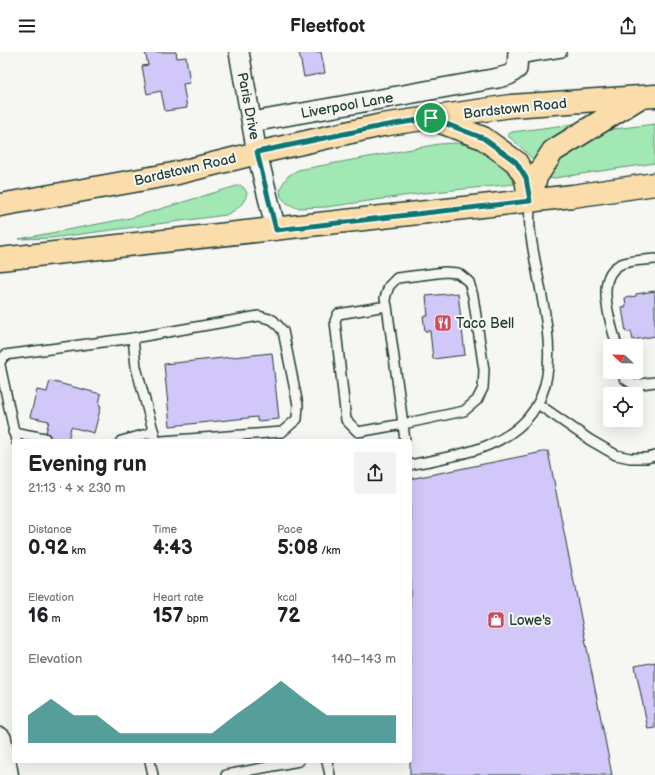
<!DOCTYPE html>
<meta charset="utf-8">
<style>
:root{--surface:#fff;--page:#f2f2f2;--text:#202124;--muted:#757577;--accent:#0f766e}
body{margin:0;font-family:"Balsamiq Sans",sans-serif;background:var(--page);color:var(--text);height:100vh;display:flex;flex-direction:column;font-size:15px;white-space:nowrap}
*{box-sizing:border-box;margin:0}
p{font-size:13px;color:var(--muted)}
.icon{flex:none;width:22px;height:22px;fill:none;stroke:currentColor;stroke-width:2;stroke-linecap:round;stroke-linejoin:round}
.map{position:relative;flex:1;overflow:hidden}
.drawer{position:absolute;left:12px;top:387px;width:400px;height:324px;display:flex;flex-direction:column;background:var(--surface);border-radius:4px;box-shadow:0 4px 16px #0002}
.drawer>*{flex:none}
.needle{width:26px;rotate:292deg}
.buttons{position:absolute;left:603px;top:287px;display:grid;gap:8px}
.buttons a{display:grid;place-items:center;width:40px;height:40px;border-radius:4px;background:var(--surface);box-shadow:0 4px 16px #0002;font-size:20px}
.pin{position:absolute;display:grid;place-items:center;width:34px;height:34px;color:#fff;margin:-17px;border:2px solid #fff;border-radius:50%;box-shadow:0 1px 4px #0007}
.round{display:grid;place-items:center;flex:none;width:42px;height:42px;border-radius:4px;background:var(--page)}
.headline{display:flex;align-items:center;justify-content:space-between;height:68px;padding:0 16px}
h1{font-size:22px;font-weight:600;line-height:30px}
.metrics{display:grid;grid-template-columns:repeat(3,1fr);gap:6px;height:68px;padding:4px 16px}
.metrics div{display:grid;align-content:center}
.metrics b{font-size:20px;font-weight:600}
.metrics small{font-size:11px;font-weight:400}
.metrics p{font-size:11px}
.chart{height:112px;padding:8px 16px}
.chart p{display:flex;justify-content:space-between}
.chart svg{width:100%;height:72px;margin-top:4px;fill:var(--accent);opacity:.7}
header{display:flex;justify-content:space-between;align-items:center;height:52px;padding:0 16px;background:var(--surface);font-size:18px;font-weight:600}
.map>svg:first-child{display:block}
</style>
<header><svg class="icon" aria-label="menu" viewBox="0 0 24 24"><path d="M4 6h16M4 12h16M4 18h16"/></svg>Fleetfoot<svg class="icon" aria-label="share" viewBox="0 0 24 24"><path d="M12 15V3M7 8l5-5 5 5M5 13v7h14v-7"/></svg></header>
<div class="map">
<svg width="655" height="723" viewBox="0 0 655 723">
<rect width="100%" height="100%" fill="#f6f6f2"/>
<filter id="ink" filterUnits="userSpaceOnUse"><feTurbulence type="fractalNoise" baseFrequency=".025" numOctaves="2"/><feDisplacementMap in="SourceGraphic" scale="8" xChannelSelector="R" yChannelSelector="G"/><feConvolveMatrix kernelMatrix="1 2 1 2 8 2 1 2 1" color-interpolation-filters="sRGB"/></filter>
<g filter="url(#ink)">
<!-- green -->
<g fill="#a2e8b5" stroke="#609274">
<polygon points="581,71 534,109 522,96 507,83 508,82 512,80"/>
<polygon points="655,72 655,111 548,127 545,123 556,107 605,78"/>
<path d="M455 91C463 92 471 94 479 97 490 103 511 119 514 132L424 141 327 155 297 156 287 151 281 145 280 139 282 133 288 124 298 118 439 92Z"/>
<path d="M240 133 244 136 247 141C244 153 236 158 226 163L51 186 19 187 130 166Z"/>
</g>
<!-- building -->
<g fill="#d2c7f9" stroke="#1f3d34">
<polygon points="145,0 176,0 177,6 186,5 190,31 183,32 187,56 165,59 161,39 147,42 142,14 148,13"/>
<polygon points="299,0 321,0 325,21 304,25"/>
<polygon points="655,239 655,284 633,288 631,279 626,280 622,256 626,255 625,246 636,244 636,242"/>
<polygon points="458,241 465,303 433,307 430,279 425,279 423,264 428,264 426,244"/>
<polygon points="272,301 279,367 257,369 257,365 170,374 164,312"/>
<polygon points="50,329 101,342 99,353 101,354 94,381 71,375 68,389 50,389 50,384 46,380 49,369 30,365 37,338 47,340"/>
<polygon points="548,399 612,723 410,723 410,427"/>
<polygon points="655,610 655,676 648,677 635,614"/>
</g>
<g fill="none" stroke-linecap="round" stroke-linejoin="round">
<defs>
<g id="service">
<polyline points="518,7 562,0"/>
<polyline points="387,254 338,262 335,269 346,368 358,380 403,372 464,359 477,348 483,336 484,318 473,244 469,230 458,221 445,220 397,226 389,234 385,246 387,254 403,372 405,389"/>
<path d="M617 294C611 271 592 221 624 211 634 208 645 208 655 207"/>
<polyline points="0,310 5,303 133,286"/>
<polyline points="0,313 16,389"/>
<polyline points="623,320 624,326 634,333 655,330"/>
<polyline points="538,352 590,388 616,403 630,406 647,406 655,404"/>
<polyline points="13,380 45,386"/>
<polyline points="121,389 154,380"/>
<polyline points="156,389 136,315 133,286 259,264 273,268 283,279 298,353 297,367 282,380 162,389"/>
<path d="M410 413C434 408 458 404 481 396 587 358 539 257 530 177 529 168 530 158 530 149"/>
<polyline points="150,709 153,723"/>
<polyline points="327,709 330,723"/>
<polyline points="226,723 299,709"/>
</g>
<g id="minor">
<polyline points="239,0 257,101 276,178"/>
<polyline points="252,70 498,26 509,23 517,17 518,0"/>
</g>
<polyline id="tertiary" points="0,687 7,723"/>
<g id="primary">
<polyline points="433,67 483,86 516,110 526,126 529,146"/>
<polyline points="530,149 536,125 553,99 637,47"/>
<polyline points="0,153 173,122 257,101 382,73 511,54 655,44"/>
<polyline points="0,207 573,144 655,132"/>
</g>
</defs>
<!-- service casing -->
<use href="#service" stroke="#1f3d34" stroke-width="12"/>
<!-- minor casing -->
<use href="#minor" stroke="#1f3d34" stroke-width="22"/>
<!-- tertiary casing -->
<use href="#tertiary" stroke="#1f3d34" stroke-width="25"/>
<!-- primary casing -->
<use href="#primary" stroke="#1f3d34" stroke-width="25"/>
<!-- service -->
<use href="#service" stroke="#f6f6f2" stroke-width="9"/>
<!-- minor -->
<use href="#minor" stroke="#f6f6f2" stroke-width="19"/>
<!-- tertiary -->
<use href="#tertiary" stroke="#f6f6f2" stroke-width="22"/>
<!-- primary -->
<use href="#primary" stroke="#faddab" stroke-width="22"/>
</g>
</g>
<g fill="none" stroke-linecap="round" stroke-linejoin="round" filter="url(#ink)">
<defs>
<polygon id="route" points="431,66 483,86 516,110 526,126 530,149 276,178 257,100 382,74"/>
</defs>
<!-- route casing -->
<use href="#route" stroke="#fff" stroke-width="8"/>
<!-- route -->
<use href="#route" stroke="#0f766e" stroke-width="5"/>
</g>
<!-- icons -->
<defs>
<symbol id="restaurant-square" viewBox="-11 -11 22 22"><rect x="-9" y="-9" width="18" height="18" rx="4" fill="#d1495b" stroke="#f6f6f2"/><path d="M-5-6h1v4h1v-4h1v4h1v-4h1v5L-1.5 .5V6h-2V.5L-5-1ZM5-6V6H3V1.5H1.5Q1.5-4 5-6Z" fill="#fff"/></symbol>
<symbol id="shop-square" viewBox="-11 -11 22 22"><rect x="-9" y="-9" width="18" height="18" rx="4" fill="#d1495b" stroke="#f6f6f2"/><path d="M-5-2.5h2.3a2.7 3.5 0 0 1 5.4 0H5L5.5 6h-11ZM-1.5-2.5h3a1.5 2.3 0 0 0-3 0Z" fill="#fff"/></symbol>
</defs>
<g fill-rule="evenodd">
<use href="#restaurant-square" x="433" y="261" width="20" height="20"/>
<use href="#shop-square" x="486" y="558" width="20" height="20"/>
</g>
<g text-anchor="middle" stroke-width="4" stroke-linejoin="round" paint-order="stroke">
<!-- street labels -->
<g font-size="14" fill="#1f3d34" stroke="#f6f6f2">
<text transform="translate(347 53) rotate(-10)" y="5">Liverpool Lane</text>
<text transform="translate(249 54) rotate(79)" y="5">Paris Drive</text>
<text transform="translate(515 56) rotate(-6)" y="5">Bardstown Road</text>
<text transform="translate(185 117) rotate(-13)" y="5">Bardstown Road</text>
</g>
<!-- poi labels -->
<g font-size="14" fill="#1f3d34" stroke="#f6f6f2" text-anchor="start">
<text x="456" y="276">Taco Bell</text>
<text x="509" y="573">Lowe's</text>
</g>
</g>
</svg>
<div class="buttons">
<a><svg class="needle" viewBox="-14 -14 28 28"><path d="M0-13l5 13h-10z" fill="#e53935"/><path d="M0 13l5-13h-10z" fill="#757577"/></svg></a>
<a><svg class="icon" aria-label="locate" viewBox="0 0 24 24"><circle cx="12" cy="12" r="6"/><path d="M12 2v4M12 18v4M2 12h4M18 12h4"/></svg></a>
</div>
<div class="pin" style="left:431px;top:66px;background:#1e9e55"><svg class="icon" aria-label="arrive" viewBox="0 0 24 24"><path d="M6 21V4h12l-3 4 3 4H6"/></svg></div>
<section class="drawer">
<div class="headline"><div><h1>Evening run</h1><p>21:13 · 4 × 230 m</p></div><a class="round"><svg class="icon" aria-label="share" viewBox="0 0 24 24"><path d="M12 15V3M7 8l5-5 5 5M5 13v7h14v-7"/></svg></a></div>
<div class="metrics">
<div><p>Distance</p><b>0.92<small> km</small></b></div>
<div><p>Time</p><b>4:43</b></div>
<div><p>Pace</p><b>5:08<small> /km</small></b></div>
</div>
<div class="metrics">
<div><p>Elevation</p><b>16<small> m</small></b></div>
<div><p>Heart rate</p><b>157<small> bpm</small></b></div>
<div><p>kcal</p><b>72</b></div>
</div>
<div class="chart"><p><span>Elevation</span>140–143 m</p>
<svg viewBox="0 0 160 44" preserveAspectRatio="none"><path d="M0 44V27L10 17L20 27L30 27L40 38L50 38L60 38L70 38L80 38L90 27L100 17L110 6L120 17L130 27L140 27L150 27L160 27V44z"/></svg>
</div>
</section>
</div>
